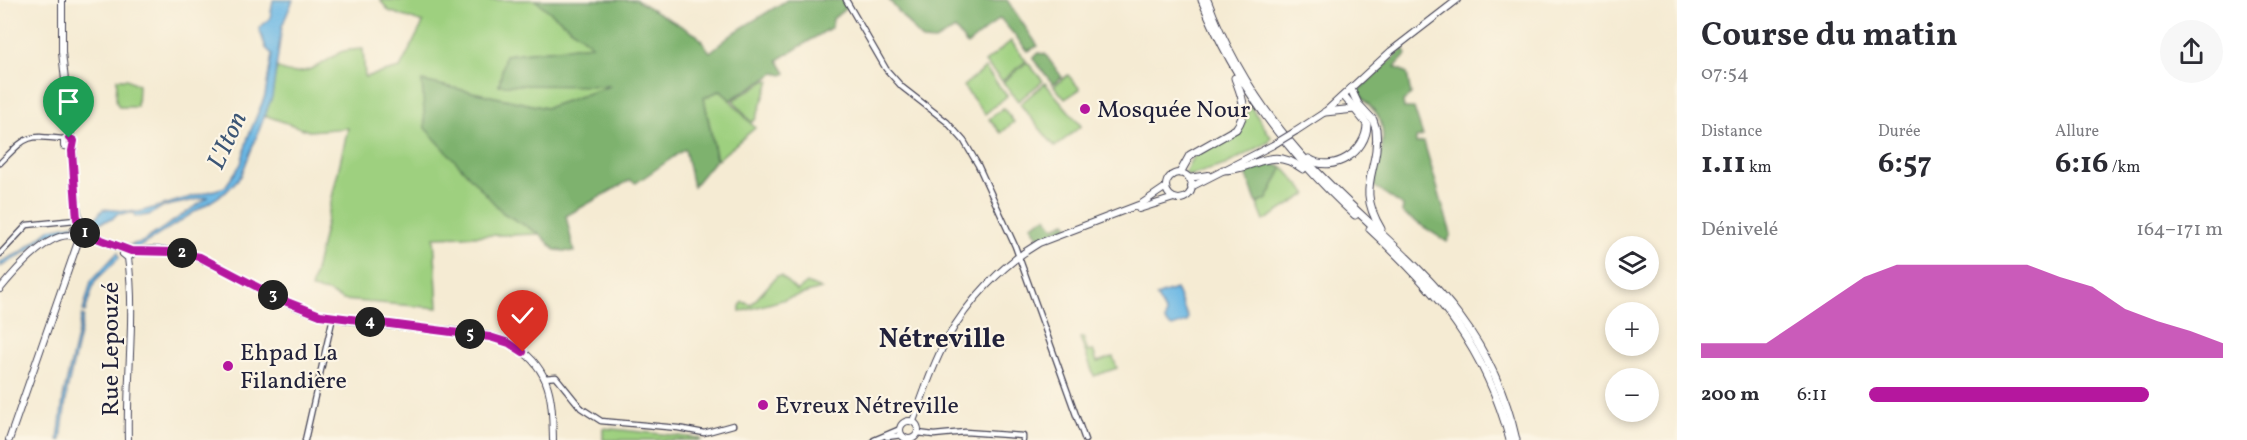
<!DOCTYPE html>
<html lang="fr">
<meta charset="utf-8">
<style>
:root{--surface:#fff;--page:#f7f7f7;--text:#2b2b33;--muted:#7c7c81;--accent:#b5179e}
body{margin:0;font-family:Vollkorn,serif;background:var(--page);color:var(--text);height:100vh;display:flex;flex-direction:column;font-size:22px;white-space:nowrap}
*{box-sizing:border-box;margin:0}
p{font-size:20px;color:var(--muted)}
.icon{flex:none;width:33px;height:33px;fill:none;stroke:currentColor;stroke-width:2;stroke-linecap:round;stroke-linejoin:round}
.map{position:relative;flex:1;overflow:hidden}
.sheet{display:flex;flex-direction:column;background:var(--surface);width:570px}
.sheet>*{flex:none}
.tools{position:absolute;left:1605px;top:236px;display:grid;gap:12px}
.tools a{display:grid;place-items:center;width:54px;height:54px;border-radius:50%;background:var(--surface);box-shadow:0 3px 9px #0003;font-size:30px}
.pin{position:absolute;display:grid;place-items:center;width:51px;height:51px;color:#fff;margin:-62px -26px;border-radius:50% 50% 50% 0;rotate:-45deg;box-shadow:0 0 6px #0007}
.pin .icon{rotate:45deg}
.km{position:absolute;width:30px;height:30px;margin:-15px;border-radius:50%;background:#222;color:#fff;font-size:16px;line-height:30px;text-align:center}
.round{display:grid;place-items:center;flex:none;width:63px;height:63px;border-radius:32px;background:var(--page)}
.headline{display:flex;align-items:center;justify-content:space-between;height:102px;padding:0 24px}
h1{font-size:33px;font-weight:700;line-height:45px}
.metrics{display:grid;grid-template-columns:repeat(3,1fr);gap:9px;height:102px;padding:6px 24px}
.metrics div{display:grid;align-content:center}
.metrics b{font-size:30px;font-weight:700}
.metrics small{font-size:16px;font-weight:400}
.metrics p{font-size:16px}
.chart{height:168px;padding:12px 24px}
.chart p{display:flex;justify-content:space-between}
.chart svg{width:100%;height:108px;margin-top:6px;fill:var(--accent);opacity:.7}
ul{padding:0 24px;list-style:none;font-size:20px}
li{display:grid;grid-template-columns:96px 72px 1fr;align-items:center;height:45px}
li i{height:15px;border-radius:8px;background:var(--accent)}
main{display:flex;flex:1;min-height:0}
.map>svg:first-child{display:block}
</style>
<main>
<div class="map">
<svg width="1677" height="440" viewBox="0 0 1677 440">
<rect width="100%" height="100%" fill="#fcf5e5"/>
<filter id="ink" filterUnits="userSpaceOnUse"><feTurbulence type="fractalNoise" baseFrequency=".0167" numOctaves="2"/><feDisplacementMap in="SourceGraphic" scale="12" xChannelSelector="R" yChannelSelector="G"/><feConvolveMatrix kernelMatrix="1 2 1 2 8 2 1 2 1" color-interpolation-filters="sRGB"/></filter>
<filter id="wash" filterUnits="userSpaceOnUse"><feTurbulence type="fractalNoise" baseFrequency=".008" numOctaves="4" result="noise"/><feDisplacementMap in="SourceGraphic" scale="24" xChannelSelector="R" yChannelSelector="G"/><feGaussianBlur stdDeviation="1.35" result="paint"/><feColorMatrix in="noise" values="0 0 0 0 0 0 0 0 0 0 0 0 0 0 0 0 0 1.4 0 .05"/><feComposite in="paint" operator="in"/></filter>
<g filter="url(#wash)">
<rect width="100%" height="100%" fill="#f5ebd3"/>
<!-- green -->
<g fill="#9ed07f" stroke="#60795d" stroke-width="1.5">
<path d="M380 0H535L593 45 505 55 613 85 546 108 422 82 503 213 540 234 434 237 438 308 343 300 328 292 311 289 348 128 309 131 264 115 277 67C296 82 322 64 339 53 345 49 356 50 363 49L365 77 400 68 423 23 389 11Z"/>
<polygon points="1011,41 1026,61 1002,81 985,62"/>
<polygon points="1027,62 1043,81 1018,101 1003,82"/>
<polygon points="985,68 1007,96 985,114 963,86"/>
<polygon points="1068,75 1080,89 1065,99 1054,86"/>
<polygon points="117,79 127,79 138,85 137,107 119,107 116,101"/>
<polygon points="767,80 770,81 755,120 751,122 733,100"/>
<polygon points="1045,83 1081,126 1055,147 1020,104"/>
<polygon points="721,90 755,128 717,160 704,98"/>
<path d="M1249 104 1271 137 1269 142 1225 165 1189 176 1185 172C1188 167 1190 159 1195 156 1219 137 1246 141 1249 104Z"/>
<polygon points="1003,108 1014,122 1001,133 989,119"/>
<polygon points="1283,167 1307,194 1264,221 1257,204 1267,199"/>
<polygon points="777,276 781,276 797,291 807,283 821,289 740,312 740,306 743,302 751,305"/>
<polygon points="1083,337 1088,352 1093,350 1097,362 1113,357 1117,368 1094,376 1080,338"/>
<polygon points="603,428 699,438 701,440 603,440"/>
</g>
<!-- forest -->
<g fill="#7eb26e" stroke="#506a54" stroke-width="1.5">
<polygon points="535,0 636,0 697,35 710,52 735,32 787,0 843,0 846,8 833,19 832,27 778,60 786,73 783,75 775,73 730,100 721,90 704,98 716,159 693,187 685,149 636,183 630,180 566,216 574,252 555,250 540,234 503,213 425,128 422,81 546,108 610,86 499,85 505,55 592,45"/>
<polygon points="889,0 1007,0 1038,46 1028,51 1000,18 967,45 955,29 935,41 922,40"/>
<path d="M1404 48 1407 54 1395 67 1407 73 1411 95 1403 101 1404 108H1414L1423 136 1416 138V143L1424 142 1451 234 1447 242 1402 213 1403 206 1374 186C1378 164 1389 136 1378 116 1372 106 1363 102 1359 90Z"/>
<polygon points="1038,53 1045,54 1062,77 1053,84 1033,59"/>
<polygon points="1266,163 1283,167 1267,199 1257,204 1245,171"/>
<polygon points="1046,217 1054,227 1066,222 1069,226 1039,239 1031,225"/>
</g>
<!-- water -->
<g fill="#6bb7e4" stroke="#466c90" stroke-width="1.5">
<polygon points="273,0 293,0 282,26 272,97 241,176 226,192 138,248 130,245 142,242 209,197 162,207 149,215 135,217 134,213 117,214 112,219 85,227 82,222 95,219 103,209 139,212 225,187 241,164 248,137 265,96 272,54 266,48 259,28 270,18"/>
<polygon points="74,224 73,228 45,236 28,251 0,267 1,262 21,252 50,229"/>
<polygon points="118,252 119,258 95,281 85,312 83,311 91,281"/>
<polygon points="1176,289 1188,318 1187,322 1172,327 1165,322 1166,313 1156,296"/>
<polygon points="82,315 84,316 67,391 61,440 58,440 64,392"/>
</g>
</g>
<g filter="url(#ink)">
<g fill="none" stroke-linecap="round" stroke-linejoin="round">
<defs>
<g id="minor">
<polyline points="846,0 886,69 902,87 947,122 964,141 978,165 1015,246 1085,440"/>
<path d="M0 163C28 135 25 135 64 139"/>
<polyline points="0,254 27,225 75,220"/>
<polyline points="544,378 556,377 581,408 601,421 678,428 704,433 733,425"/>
<polyline points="918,433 934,435 965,432 1023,436 1023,440"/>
<polyline points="887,437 902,435"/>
<polyline points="305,440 333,317"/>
<polyline points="874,440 900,429"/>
</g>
<g id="major">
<polyline points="62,0 62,52 71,138"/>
<polyline points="1296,131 1325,112 1391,51 1457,0"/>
<polyline points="72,147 64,146 64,139 70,138 73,141 74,189 81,228"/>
<circle cx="1179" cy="186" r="13"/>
<polyline points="1189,178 1208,175"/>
<polyline points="1191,187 1273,145"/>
<polyline points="1139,209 1174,198"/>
<circle cx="78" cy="233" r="5.5"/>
<polyline points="84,232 125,250"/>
<path d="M131 251C208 239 250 296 317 314 348 322 384 325 416 328 447 331 491 329 518 348 553 372 552 402 553 440"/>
<path d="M128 258 123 254 127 249 132 254 128 258C136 315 126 381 128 440"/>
<path d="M0 289C14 272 50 229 74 236"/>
<circle cx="909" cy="430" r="9"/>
<path d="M913 421C924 394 932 365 947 339 967 302 1003 264 1039 243L1141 204 1166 187"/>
<polyline points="9,440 79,239"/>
</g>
<g id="highway">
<path d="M1202 0C1236 85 1288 153 1355 215"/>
<path d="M1207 0C1228 56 1261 110 1301 155 1389 252 1485 300 1516 440"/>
<path d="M1351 89 1358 104 1373 120 1376 129C1381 170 1354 185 1381 229"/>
<polyline points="1325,112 1355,109"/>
<path d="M1309 159C1333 174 1367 152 1367 124L1344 96"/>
<path d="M1223 170C1256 170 1270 144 1303 169"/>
<path d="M1180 173 1190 155 1236 129C1249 111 1242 97 1235 78"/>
<path d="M1370 229C1438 292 1486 348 1510 440"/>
</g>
</defs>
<!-- minor casing -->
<use href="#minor" stroke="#424052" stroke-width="7"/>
<!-- major casing -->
<use href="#major" stroke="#424052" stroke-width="8"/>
<!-- highway casing -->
<use href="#highway" stroke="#424052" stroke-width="9"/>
<!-- minor -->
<use href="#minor" stroke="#fff" stroke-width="4.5"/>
<!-- major -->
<use href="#major" stroke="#fff" stroke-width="6"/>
<!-- highway -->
<use href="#highway" stroke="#fff" stroke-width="7"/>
<defs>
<polyline id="major-bridge" points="1273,145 1296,131"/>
</defs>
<!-- major-bridge casing -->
<use href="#major-bridge" stroke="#424052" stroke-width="8" stroke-linecap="butt"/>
<!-- major-bridge -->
<use href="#major-bridge" stroke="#fff" stroke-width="6"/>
</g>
</g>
<g fill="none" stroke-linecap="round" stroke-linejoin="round" filter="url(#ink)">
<defs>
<polyline id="route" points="69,138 74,141 72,151 77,219 84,232 94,237 131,251 172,252 200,257 282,300 320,315 490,337 509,343 523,352"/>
</defs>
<!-- route casing -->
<use href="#route" stroke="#fff" stroke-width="12"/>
<!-- route -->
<use href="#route" stroke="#b5179e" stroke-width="8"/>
</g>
<!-- markers -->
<g fill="#b5179e" stroke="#fcf5e5" stroke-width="2">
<circle cx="1085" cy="109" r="6"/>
<circle cx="228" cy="366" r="6"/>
<circle cx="763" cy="405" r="6"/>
</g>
<g text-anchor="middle" stroke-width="4.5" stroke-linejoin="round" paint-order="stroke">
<!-- poi labels -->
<g font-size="24" fill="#22223b" stroke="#fcf5e5" text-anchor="start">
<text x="1097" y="117">Mosquée Nour</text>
<text x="240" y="360">Ehpad La<tspan x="240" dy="28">Filandière</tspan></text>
<text x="775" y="413">Evreux Nétreville</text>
</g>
<!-- street labels -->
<g font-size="24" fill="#22223b" stroke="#fcf5e5">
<text transform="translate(110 349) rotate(-90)" y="8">Rue Lepouzé</text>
</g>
<!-- water labels -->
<g font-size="26" font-style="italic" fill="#3c5676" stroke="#fcf5e5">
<text transform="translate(226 140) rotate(-65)" y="9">L'Iton</text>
</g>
<!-- quarter labels -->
<g font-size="27" font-weight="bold" fill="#22223b" stroke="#fcf5e5">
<text x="942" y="347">Nétreville</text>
</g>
</g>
</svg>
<div class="tools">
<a><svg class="icon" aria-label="layers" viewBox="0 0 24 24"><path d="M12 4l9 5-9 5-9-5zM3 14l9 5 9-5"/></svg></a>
<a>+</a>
<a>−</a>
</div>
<div class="pin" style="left:69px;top:138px;background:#1e9e55"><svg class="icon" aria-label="arrive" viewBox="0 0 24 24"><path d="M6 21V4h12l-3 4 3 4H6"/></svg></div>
<div class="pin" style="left:523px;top:352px;background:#d93025"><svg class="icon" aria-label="check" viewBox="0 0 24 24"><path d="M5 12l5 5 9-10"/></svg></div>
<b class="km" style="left:85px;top:233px">1</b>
<b class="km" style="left:182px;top:253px">2</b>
<b class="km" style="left:273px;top:295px">3</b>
<b class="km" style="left:370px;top:322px">4</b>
<b class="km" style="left:470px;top:334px">5</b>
</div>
<section class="sheet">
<div class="headline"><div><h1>Course du matin</h1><p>07:54</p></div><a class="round"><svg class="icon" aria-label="share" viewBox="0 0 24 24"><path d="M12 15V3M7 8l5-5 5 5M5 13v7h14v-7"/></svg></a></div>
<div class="metrics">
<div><p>Distance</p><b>1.11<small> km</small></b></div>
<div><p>Durée</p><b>6:57</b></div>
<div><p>Allure</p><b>6:16<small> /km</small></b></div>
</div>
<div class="chart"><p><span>Dénivelé</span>164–171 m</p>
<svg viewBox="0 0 160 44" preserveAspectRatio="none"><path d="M0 44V38L10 38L20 38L30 29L40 20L50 11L60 6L70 6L80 6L90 6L100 6L110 11L120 15L130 24L140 29L150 33L160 38V44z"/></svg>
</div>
<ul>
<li><b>200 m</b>6:11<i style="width:79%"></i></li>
</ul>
</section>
</main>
